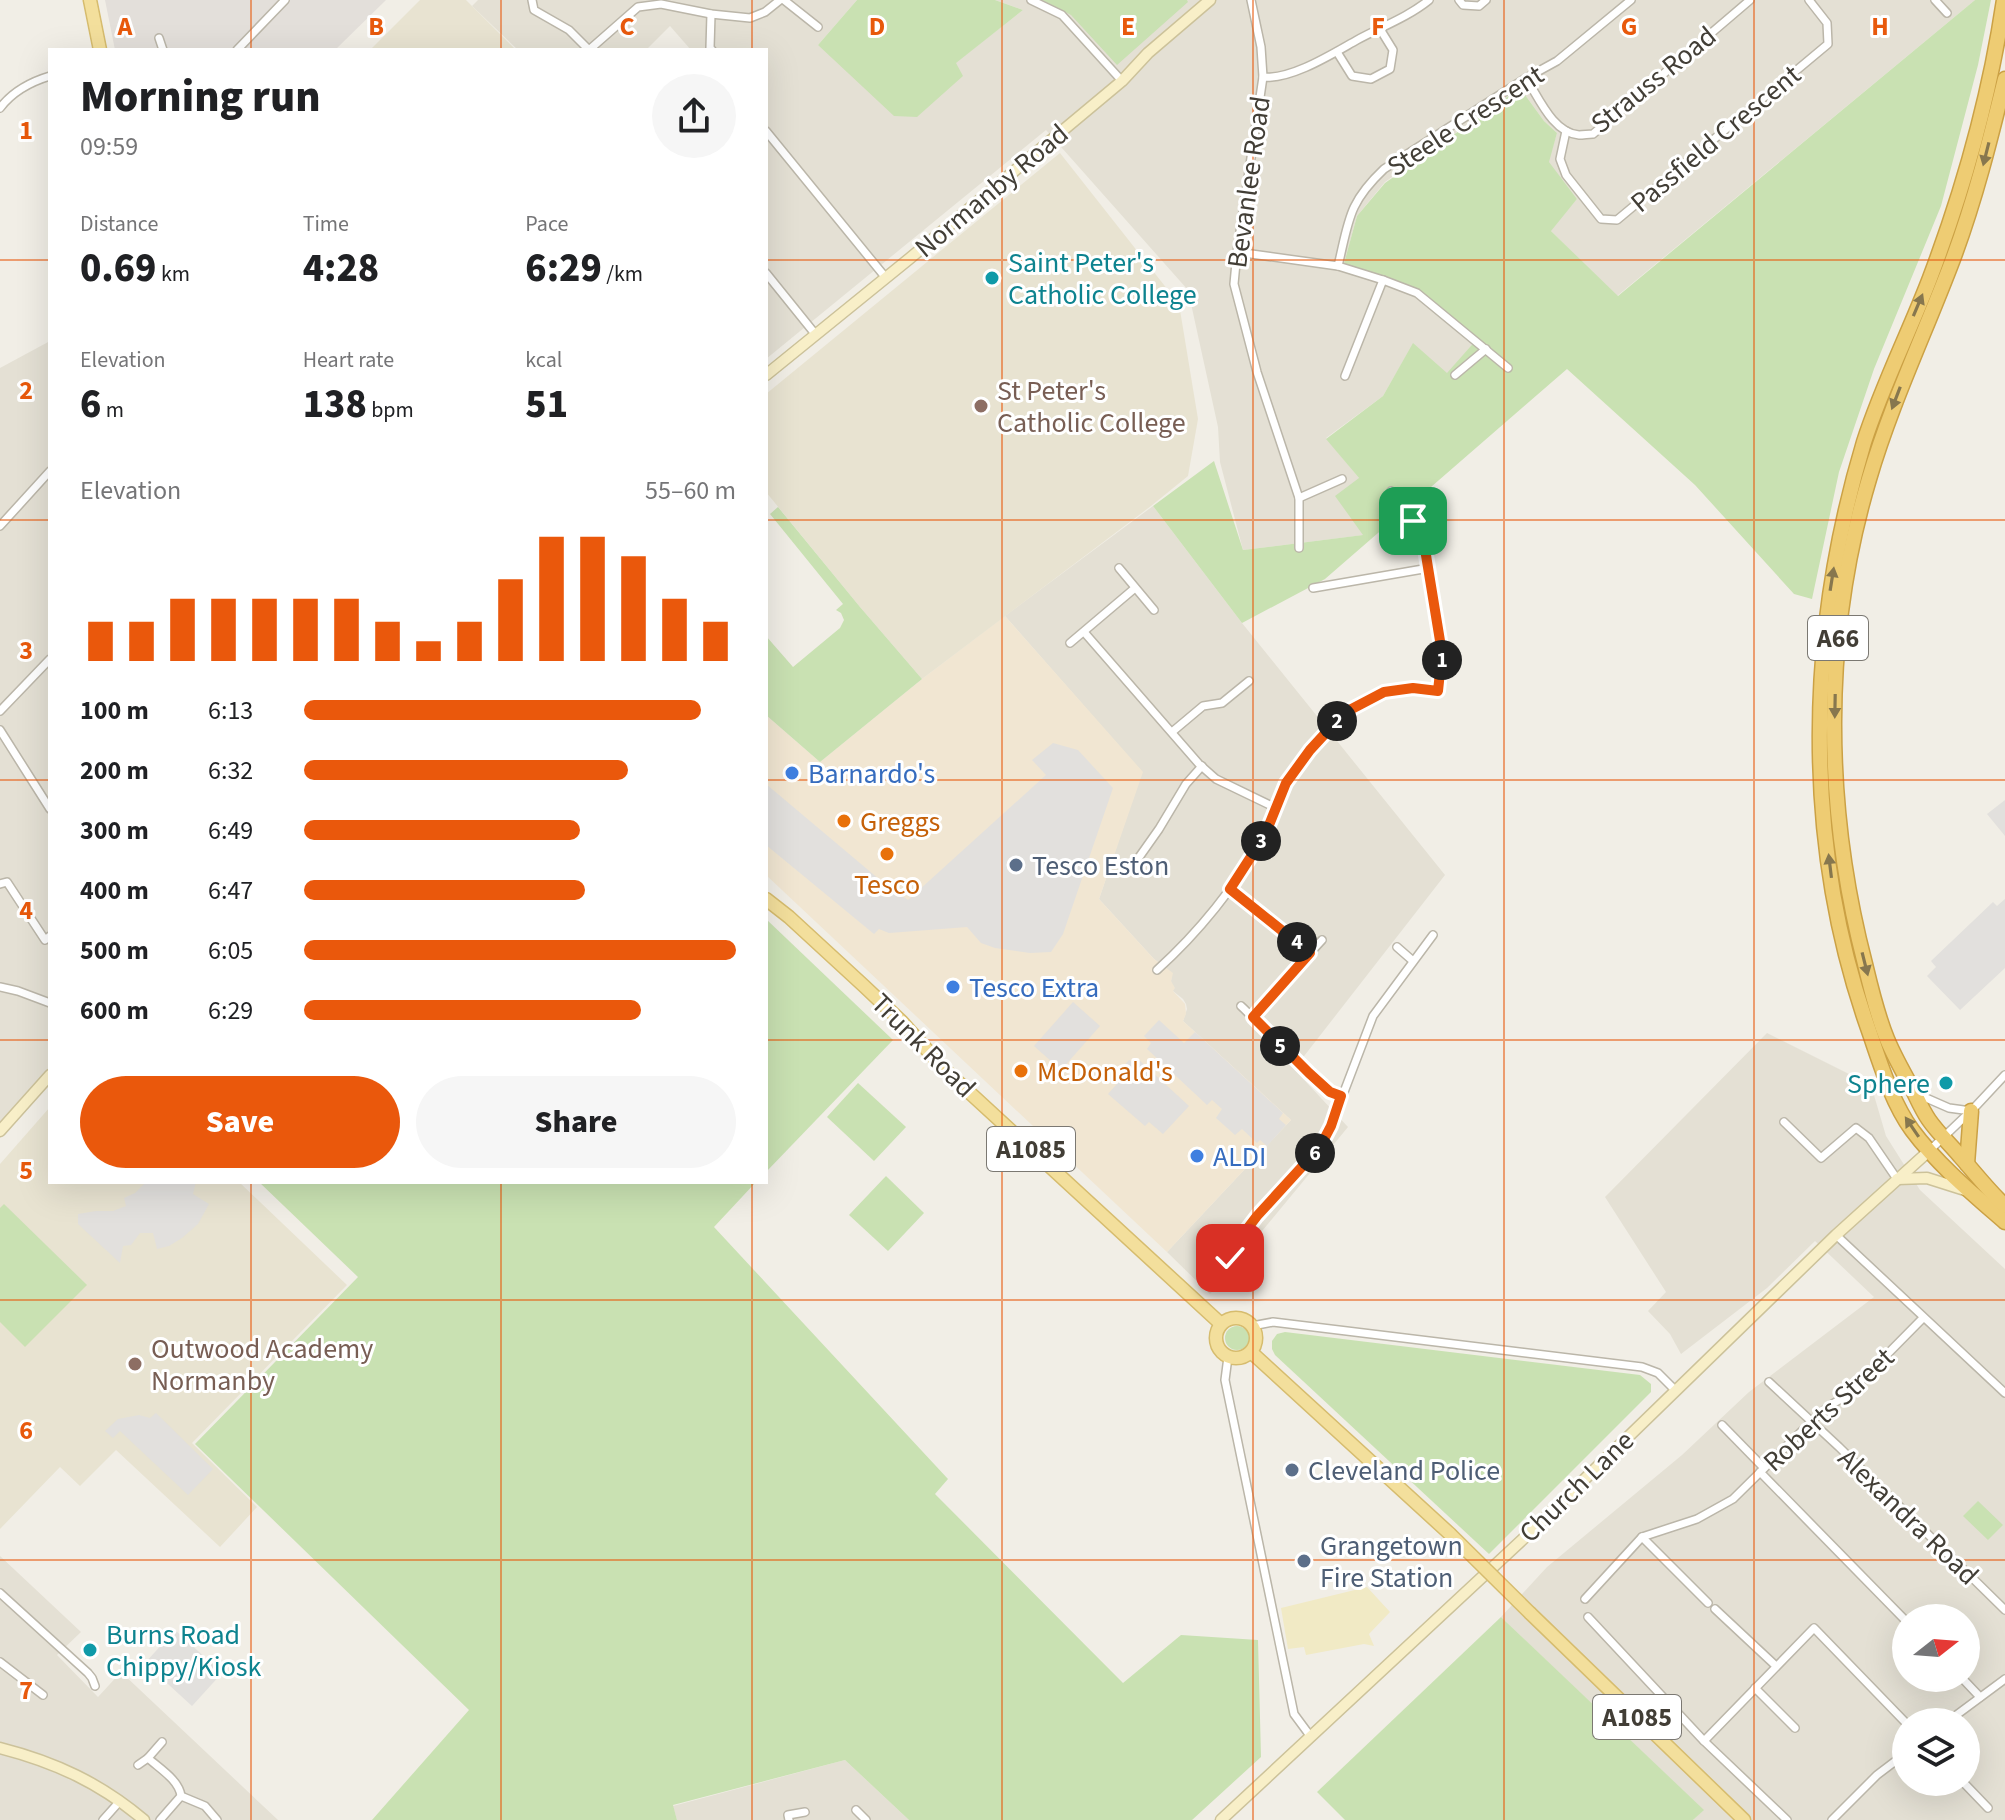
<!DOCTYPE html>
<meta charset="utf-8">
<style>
:root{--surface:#fff;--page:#f6f6f6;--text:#202124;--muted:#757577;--accent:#ea580c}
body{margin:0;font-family:"Source Sans 3",sans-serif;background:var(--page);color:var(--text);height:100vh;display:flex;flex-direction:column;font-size:30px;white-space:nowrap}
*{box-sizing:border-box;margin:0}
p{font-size:26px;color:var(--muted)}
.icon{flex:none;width:44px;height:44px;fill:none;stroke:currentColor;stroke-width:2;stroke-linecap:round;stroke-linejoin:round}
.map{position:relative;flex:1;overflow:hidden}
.sheet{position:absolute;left:48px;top:48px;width:720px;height:1136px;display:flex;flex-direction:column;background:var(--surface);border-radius:0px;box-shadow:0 8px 32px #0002}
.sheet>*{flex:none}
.needle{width:52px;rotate:73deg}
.tools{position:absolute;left:1892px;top:1604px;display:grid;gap:16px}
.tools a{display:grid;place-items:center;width:88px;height:88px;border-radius:50%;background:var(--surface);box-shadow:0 8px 32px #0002;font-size:40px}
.pin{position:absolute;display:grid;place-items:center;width:68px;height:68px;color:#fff;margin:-34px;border-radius:16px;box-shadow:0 4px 12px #0006}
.km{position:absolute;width:40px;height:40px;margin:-20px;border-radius:50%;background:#222;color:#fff;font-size:22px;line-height:40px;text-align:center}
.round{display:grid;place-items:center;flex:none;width:84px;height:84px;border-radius:42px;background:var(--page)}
.head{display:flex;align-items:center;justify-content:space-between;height:136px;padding:0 32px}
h1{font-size:44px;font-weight:800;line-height:60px}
.stats{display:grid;grid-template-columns:repeat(3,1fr);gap:12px;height:136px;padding:8px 32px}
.stats div{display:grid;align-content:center}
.stats b{font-size:40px;font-weight:800}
.stats small{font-size:22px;font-weight:400}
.stats p{font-size:22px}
.chart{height:224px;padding:16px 32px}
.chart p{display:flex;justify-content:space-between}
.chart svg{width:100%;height:144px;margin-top:8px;stroke:var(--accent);stroke-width:6}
.button{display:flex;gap:16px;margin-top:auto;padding:16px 32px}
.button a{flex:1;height:92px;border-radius:48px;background:var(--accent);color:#fff;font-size:32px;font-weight:800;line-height:92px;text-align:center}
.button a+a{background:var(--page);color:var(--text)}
ul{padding:0 32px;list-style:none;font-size:26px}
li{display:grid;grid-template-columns:128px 96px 1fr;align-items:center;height:60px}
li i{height:20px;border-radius:10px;background:var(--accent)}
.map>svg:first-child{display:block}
</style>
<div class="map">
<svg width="2005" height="1820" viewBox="0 0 2005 1820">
<rect width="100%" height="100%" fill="#f1eee6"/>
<!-- residential -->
<g fill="#e4e0d4" fill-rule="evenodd">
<polygon points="478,0 857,0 818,45 955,63 1023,10 995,0 1975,0 1617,296 1550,230 1577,199 1548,162 1557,133 1544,121 1520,88 1385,182 1357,216 1343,267 1381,275 1415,289 1477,339 1447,374 1413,344 1383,396 1326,438 1359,478 1364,535 1243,550 1220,462 1218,427 1188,290 1046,130 766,359 766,50 691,50 670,26 646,50 518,50 472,6"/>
<polygon points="50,341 50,1068 0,1124 0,368"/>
<polygon points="1153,506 1242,623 1445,875 1294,1069 1348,1127 1210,1294 1167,1252 1291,1120 1183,1021 1187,1009 1186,1004 1183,999 1173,991 1171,981 1172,973 1154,959 1099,899 1142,772 1005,616"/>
<path d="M1767 1033 1871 1085 1886 1136 1920 1190 2005 1269V1820H1693L1703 1810 1501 1617 1547 1567 1682 1455 1749 1392 1874 1297 1815 1241 1767 1288 1681 1354 1670 1334 1648 1311 1666 1292 1605 1197ZM1906 1618H1966V1678H1906ZM1906 1722H1966V1782H1906Z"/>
<polygon points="0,1556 81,1632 57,1655 98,1697 121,1672 278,1820 0,1820"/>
<polygon points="845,1760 909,1820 677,1820 673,1806"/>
</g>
<!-- commercial -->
<polygon fill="#f1e6d2" points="1005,616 1143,772 1099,899 1154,959 1173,973 1171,981 1175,988 1173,991 1185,1004 1186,1014 1183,1021 1291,1120 1167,1252 766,875 766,715 820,762 922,679"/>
<!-- industrial -->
<polygon fill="#e3dfda" points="105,0 386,0 335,50 115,50"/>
<!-- education -->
<g fill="#e8e3d1">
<polygon points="420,0 466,0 516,50 370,50"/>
<polygon points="1060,153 1179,304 1198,419 1188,476 1151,506 922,679 860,607 766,492 766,394"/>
<polygon points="50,1107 50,1182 239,1182 347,1285 192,1443 257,1507 220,1547 116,1450 80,1486 60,1467 0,1529 0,1164"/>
</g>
<!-- green -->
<g fill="#c9e1b2">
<polygon points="857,0 995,0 1023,10 956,63 963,76 917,117 894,116 818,45"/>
<polygon points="1042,0 1187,0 1188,2 1117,65 1071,15"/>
<polygon points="1975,0 1991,0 1978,65 1941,206 1874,369 1839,472 1812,599 1794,594 1695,485 1567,369 1325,579 1242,623 1153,506 1214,461 1243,550 1363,535 1335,496 1359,478 1326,439 1383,396 1413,343 1447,373 1477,339 1415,288 1381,275 1343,267 1357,216 1385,183 1520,88 1544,121 1557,133 1549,162 1577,199 1551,231 1618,296"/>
<polygon points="778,507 860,607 922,679 820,762 766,715 766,636 793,667 840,628 844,620 841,613 836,610 843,604 770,514"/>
<polygon points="766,919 893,1040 766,1172"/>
<polygon points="858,1083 906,1127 874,1161 827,1117"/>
<polygon points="886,1176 924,1213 888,1251 849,1215"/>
<polygon points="259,1182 756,1182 714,1227 948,1479 935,1494 1123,1683 1181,1635 1258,1640 1261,1757 1192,1820 909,1820 845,1760 673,1805 677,1820 372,1820 469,1710 195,1444 358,1277"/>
<polygon points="4,1204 87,1285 25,1347 0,1322 0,1208"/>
<circle cx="1237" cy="1338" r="12"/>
<polygon points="1285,1332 1640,1375 1651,1384 1651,1392 1489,1554 1275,1355 1272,1349 1272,1341 1277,1334"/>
<polygon points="1978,1501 2003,1525 1988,1540 1963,1516"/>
<polygon points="1501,1617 1704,1810 1693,1820 1345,1820 1317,1792"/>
</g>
<!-- sand -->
<polygon fill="#f1eac5" points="1367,1587 1390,1612 1369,1634 1374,1646 1364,1644 1306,1655 1304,1647 1288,1649 1281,1608"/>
<!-- parking -->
<g fill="#e2e0dd">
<polygon points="1053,743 1078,750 1113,788 1063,934 1051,952 1030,953 995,948 981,943 967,927 889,933 879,929 874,934 766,845 766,784 886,885 908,900 1046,775 1032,760"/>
<polygon points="2005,800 2005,836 1987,814"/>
<polygon points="2005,899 2005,968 1960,1010 1927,976 1936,967 1931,961 1993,902 1997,906"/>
<polygon points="1073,1002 1100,1026 1061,1070 1034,1046"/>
<polygon points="1159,1020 1184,1043 1195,1032 1283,1113 1279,1119 1286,1125 1267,1146 1260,1140 1257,1143 1242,1129 1235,1135 1216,1118 1222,1109 1212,1100 1207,1105 1147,1049 1151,1043 1144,1036"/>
<polygon points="1129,1060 1135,1064 1139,1060 1189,1106 1163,1134 1149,1122 1145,1126 1108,1094 1125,1075 1120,1070"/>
<polygon points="146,1182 196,1182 193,1194 209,1204 198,1224 182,1238 169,1246 157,1249 153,1233 140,1233 131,1245 123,1246 120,1263 78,1224 78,1214 96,1211 113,1211 126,1206 124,1198 135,1193"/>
<polygon points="156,1413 213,1469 188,1495 120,1431 113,1438 105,1431 118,1419 139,1415 150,1418"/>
<polygon points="175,1630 222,1673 192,1706 145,1663"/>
</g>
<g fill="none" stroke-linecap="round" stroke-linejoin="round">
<defs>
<g id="street">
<polyline points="532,0 534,10 569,30 589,50 638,7 661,4 711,14 750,18 765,12 780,0"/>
<polyline points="784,0 818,27"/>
<polyline points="1031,0 1062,15 1122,81"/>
<polyline points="1251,0 1261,47 1263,77 1237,252 1234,284 1257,372 1299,498 1299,548"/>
<polyline points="1459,0 1463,5 1479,6 1486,0"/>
<polyline points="1935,0 1947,13"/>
<polyline points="711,14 710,48 712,50"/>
<polyline points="159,38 163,50"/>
<polyline points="237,50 285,0"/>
<polyline points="1337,52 1352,76 1371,79 1390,69 1393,50 1380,29"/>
<path d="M1263 77C1291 80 1332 54 1357 40 1381 27 1408 17 1429 0"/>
<path d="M1526 78C1539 98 1553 133 1579 135 1584 135 1588 134 1593 134L1750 0"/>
<path d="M0 108C13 91 30 82 50 76"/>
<polyline points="766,131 886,278"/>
<polyline points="1566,131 1560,159 1566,175 1601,219 1617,220 1828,44 1827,23 1809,0"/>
<polyline points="1237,252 1338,266 1383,280 1417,293 1508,368"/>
<path d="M1338 266C1349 220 1348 203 1384 169L1526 78 1557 61 1631 0"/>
<polyline points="766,273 816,335"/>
<polyline points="1455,375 1486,349"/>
<polyline points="1345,376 1383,280"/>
<polyline points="1299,498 1342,479"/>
<polyline points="0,526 50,471"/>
<polyline points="1119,568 1154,610"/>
<polyline points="1313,588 1429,568"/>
<polyline points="1084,632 1199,764 1216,779 1276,808"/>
<polyline points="1070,643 1135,588"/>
<polyline points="0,711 50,659"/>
<polyline points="0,730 50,809"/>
<polyline points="1172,732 1203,706 1222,703 1249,681"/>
<polyline points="1135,863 1159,829 1186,784 1202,766"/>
<polyline points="0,884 7,882 45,940 50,936"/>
<polyline points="1230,889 1310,953 1253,1017"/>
<polyline points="1397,947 1413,961"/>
<polyline points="1310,953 1322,940"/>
<path d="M1157 970C1199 932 1235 887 1264 837 1274 820 1276 798 1287 781 1307 748 1345 703 1384 692 1402 687 1420 688 1438 691L1442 653 1424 543 1413 521 1391 491"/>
<polyline points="0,987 18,991 50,1003"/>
<path d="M1241 1006C1267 1030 1310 1085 1341 1096"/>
<polyline points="1917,1094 1949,1108 1971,1111"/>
<polyline points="1784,1122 1821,1158 1856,1128 1869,1138 1897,1179"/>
<polyline points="1930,1150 1975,1107 2005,1075"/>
<polyline points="1836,1235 2005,1393"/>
<polyline points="1230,1258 1244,1233 1257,1216 1320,1147 1331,1126 1373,1016 1433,935"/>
<polyline points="1252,1326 1273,1322 1642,1367 1658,1373 1675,1390"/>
<polyline points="1228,1357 1225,1380 1294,1714 1311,1737"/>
<polyline points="1769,1382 1839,1447 2005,1610"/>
<polyline points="1722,1425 1764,1468"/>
<polyline points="1760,1472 1906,1621"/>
<polyline points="1642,1537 1708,1603"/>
<polyline points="0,1593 88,1673 92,1678 95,1686"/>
<polyline points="1585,1599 1642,1537 1697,1519 1733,1499 1811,1422 1829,1406 1846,1396 1923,1318"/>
<polyline points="1715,1609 1776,1666"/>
<polyline points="1588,1617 1704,1741 1787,1820"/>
<polyline points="0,1662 43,1695"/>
<polyline points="1962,1678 1980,1697"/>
<polyline points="1755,1688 1795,1728"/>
<polyline points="1947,1722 2005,1679"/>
<polyline points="1704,1741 1814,1628 1906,1723"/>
<polyline points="138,1765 148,1758"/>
<polyline points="1963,1782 1988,1808"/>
<polyline points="181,1796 205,1806 217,1820"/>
<polyline points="856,1810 866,1820"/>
<polyline points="103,1820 120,1801"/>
<path d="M160 1820 181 1796C179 1780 160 1769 148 1758L162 1742"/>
<polyline points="789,1820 788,1815 805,1812"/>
<polyline points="1832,1820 1877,1775 1906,1753"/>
</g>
<g id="secondary">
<polyline points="766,375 909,259 1122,81 1148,53 1210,0"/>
<polyline points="0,1131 50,1075"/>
<polyline points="1897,1179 1927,1178 1968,1191"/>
<path d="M0 1748C55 1762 100 1783 144 1820"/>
<polyline points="1221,1820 1522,1540 1836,1235 1930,1150"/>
</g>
<g id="primary">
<polyline points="90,0 100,50"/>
<polyline points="766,899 789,917 864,986 902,1022 945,1070 1221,1324"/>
<circle cx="1236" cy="1338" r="20"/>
<polyline points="1251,1352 1450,1534"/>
<polyline points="1530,1613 1744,1820"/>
</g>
<g id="highway">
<path d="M2004 0C1990 95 1964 188 1930 278 1909 333 1882 386 1864 442 1807 632 1802 840 1868 1028 1880 1062 1891 1101 1912 1130 1938 1165 1973 1194 2005 1222"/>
<path d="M2005 79C1990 140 1975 200 1953 259 1925 333 1891 404 1869 479 1822 636 1824 807 1865 964 1871 989 1877 1015 1887 1039 1894 1056 1903 1072 1912 1088 1917 1098 1922 1110 1929 1120 1938 1133 1950 1144 1960 1156 1975 1173 1989 1191 2005 1206"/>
<polyline points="1967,1164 1971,1111"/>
</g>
</defs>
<!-- street casing -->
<use href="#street" stroke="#bbb6a9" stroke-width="10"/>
<!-- secondary casing -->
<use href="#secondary" stroke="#ccc29a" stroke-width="13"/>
<!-- primary casing -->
<use href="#primary" stroke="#d6bc6e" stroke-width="15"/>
<!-- highway casing -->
<use href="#highway" stroke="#cba145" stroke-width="17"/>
<!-- street -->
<use href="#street" stroke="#fff" stroke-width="7"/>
<!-- secondary -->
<use href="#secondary" stroke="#f8efc8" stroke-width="10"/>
<!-- primary -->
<use href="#primary" stroke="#f3df9c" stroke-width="12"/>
<!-- highway -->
<use href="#highway" stroke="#eecc73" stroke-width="14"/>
<defs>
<polyline id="primary-bridge" points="1450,1534 1530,1613"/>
</defs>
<!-- primary-bridge casing -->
<use href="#primary-bridge" stroke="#d6bc6e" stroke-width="15" stroke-linecap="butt"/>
<!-- primary-bridge -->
<use href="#primary-bridge" stroke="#f3df9c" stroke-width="12"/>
</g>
<!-- one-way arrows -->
<defs><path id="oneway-solid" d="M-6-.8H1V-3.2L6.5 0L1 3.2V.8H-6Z" transform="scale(2)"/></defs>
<g fill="#87774e">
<use href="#oneway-solid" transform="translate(1986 154) rotate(104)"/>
<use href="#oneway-solid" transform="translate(1918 305) rotate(-67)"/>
<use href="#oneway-solid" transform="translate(1896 398) rotate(111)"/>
<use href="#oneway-solid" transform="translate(1832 579) rotate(-81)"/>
<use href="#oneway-solid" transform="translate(1835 706) rotate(91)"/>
<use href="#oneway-solid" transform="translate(1830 866) rotate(-97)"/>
<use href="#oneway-solid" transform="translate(1865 964) rotate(76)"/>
<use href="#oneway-solid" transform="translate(1912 1127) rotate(-124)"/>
</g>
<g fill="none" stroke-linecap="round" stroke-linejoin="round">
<defs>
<polyline id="route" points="1230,1258 1244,1233 1257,1216 1320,1147 1331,1126 1341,1096 1330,1092 1309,1073 1253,1017 1310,953 1230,889 1265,835 1286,783 1310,750 1344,713 1384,692 1413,688 1438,691 1442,653 1424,543 1413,521"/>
</defs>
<!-- route casing -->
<use href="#route" stroke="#fff" stroke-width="16"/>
<!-- route -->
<use href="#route" stroke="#ea580c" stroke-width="10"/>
</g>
<!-- grid -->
<path fill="none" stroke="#e8590c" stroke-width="2" stroke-opacity="0.55" d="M251 0V50M501 0V50M752 0V50M1002 0V1820M1253 0V1820M1504 0V1820M1754 0V1820M0 260H50M766 260H2005M0 520H50M766 520H2005M0 780H50M766 780H2005M0 1040H50M766 1040H2005M251 1182V1820M501 1182V1820M752 1182V1820M0 1300H2005M0 1560H2005"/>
<!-- markers -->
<g fill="#0f9aa8" stroke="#fff" stroke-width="3">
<circle cx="992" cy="278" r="8"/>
<circle cx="1946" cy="1083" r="8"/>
<circle cx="90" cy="1650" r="8"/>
</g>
<g fill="#8d6e63" stroke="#fff" stroke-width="3">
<circle cx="981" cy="406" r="8"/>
<circle cx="135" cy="1364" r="8"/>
</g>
<g fill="#3f7fe0" stroke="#fff" stroke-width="3">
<circle cx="792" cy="773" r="8"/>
<circle cx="953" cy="987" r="8"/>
<circle cx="1197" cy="1156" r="8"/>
</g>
<g fill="#e8710a" stroke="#fff" stroke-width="3">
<circle cx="844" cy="821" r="8"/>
<circle cx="887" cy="854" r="8"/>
<circle cx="1021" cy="1071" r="8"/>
</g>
<g fill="#5c6f8a" stroke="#fff" stroke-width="3">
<circle cx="1016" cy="865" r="8"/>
<circle cx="1292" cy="1470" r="8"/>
<circle cx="1304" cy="1561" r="8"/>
</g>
<g text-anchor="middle" stroke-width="6" stroke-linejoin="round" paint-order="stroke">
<!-- shield labels -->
<g fill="#fff" stroke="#7b7872" stroke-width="2">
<rect x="1808" y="616" width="60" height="44" rx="6"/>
<rect x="987" y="1127" width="88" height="44" rx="6"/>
<rect x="1593" y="1695" width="88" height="44" rx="6"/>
</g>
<g font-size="26" font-weight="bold" fill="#423e36">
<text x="1838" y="647">A66</text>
<text x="1031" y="1158">A1085</text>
<text x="1637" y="1726">A1085</text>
</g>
<!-- street labels -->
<g font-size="28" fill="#423e36" stroke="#fff">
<text transform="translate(1653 79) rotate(-39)" y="10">Strauss Road</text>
<text transform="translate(1465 120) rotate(-33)" y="10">Steele Crescent</text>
<text transform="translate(1715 138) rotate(-40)" y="10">Passfield Crescent</text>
<text transform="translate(1248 182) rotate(-82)" y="10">Bevanlee Road</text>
<text transform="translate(991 190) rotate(-40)" y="10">Normanby Road</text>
<text transform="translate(924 1045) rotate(45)" y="10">Trunk Road</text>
<text transform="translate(1828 1409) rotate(-43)" y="10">Roberts Street</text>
<text transform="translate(1576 1486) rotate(-44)" y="10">Church Lane</text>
<text transform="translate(1909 1516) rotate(44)" y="10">Alexandra Road</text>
</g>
<!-- culture labels -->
<g font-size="28" fill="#0d838f" stroke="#fff" text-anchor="start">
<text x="1008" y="272">Saint Peter's<tspan x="1008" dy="32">Catholic College</tspan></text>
<text x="1930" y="1093" text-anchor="end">Sphere</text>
<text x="106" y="1644">Burns Road<tspan x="106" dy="32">Chippy/Kiosk</tspan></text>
</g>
<!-- education labels -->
<g font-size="28" fill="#785e54" stroke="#fff" text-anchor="start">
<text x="997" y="400">St Peter's<tspan x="997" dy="32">Catholic College</tspan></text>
<text x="151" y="1358">Outwood Academy<tspan x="151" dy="32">Normanby</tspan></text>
</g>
<!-- shop labels -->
<g font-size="28" fill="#366cbe" stroke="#fff" text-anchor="start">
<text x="808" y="783">Barnardo's</text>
<text x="969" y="997">Tesco Extra</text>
<text x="1213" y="1166">ALDI</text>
</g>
<!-- food labels -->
<g font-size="28" fill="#c56008" stroke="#fff" text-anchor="start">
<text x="860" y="831">Greggs</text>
<text x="887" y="894" text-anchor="middle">Tesco</text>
<text x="1037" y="1081">McDonald's</text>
</g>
<!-- service labels -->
<g font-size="28" fill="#4e5e75" stroke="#fff" text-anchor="start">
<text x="1032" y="875">Tesco Eston</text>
<text x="1308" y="1480">Cleveland Police</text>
<text x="1320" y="1555">Grangetown<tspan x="1320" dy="32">Fire Station</tspan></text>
</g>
</g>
<g font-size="26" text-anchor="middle" font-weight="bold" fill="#e8590c" stroke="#fff" stroke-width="6" stroke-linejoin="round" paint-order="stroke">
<text x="125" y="35">A</text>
<text x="376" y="35">B</text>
<text x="627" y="35">C</text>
<text x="877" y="35">D</text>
<text x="1128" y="35">E</text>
<text x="1378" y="35">F</text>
<text x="1629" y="35">G</text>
<text x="1880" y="35">H</text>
<text x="26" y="139">1</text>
<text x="26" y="399">2</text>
<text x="26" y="659">3</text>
<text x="26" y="919">4</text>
<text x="26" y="1179">5</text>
<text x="26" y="1439">6</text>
<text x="26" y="1699">7</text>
</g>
</svg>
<div class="tools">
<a><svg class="needle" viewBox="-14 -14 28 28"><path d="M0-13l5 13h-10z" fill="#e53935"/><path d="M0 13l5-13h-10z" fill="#757577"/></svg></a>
<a><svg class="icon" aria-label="layers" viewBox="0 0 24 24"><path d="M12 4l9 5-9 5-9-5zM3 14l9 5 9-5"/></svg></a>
</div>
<div class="pin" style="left:1413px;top:521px;background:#1e9e55"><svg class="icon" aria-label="arrive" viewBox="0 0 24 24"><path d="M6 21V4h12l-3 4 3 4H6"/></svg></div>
<div class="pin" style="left:1230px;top:1258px;background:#d93025"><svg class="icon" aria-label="check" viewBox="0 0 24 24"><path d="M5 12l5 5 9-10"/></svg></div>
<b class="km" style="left:1442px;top:660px">1</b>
<b class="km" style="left:1337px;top:721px">2</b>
<b class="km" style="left:1261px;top:841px">3</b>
<b class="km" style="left:1297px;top:942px">4</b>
<b class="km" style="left:1280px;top:1046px">5</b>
<b class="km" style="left:1315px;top:1153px">6</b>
<section class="sheet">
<div class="head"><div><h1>Morning run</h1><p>09:59</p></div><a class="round"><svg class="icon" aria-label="share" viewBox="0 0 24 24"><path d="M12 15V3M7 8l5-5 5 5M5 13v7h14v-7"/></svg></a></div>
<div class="stats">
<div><p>Distance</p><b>0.69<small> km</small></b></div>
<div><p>Time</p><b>4:28</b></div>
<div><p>Pace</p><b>6:29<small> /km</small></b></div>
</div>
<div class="stats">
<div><p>Elevation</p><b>6<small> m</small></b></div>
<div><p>Heart rate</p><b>138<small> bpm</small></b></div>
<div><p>kcal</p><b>51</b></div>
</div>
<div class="chart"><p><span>Elevation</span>55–60 m</p>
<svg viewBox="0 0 160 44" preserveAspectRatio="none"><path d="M5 44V32M15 44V32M25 44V25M35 44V25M45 44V25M55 44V25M65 44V25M75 44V32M85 44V38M95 44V32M105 44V19M115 44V6M125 44V6M135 44V12M145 44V25M155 44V32"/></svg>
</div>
<ul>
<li><b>100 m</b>6:13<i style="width:92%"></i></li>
<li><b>200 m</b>6:32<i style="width:75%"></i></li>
<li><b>300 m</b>6:49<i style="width:64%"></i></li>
<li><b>400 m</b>6:47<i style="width:65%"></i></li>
<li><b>500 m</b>6:05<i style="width:100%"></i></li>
<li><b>600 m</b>6:29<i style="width:78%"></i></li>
</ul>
<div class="button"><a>Save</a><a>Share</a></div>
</section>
</div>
